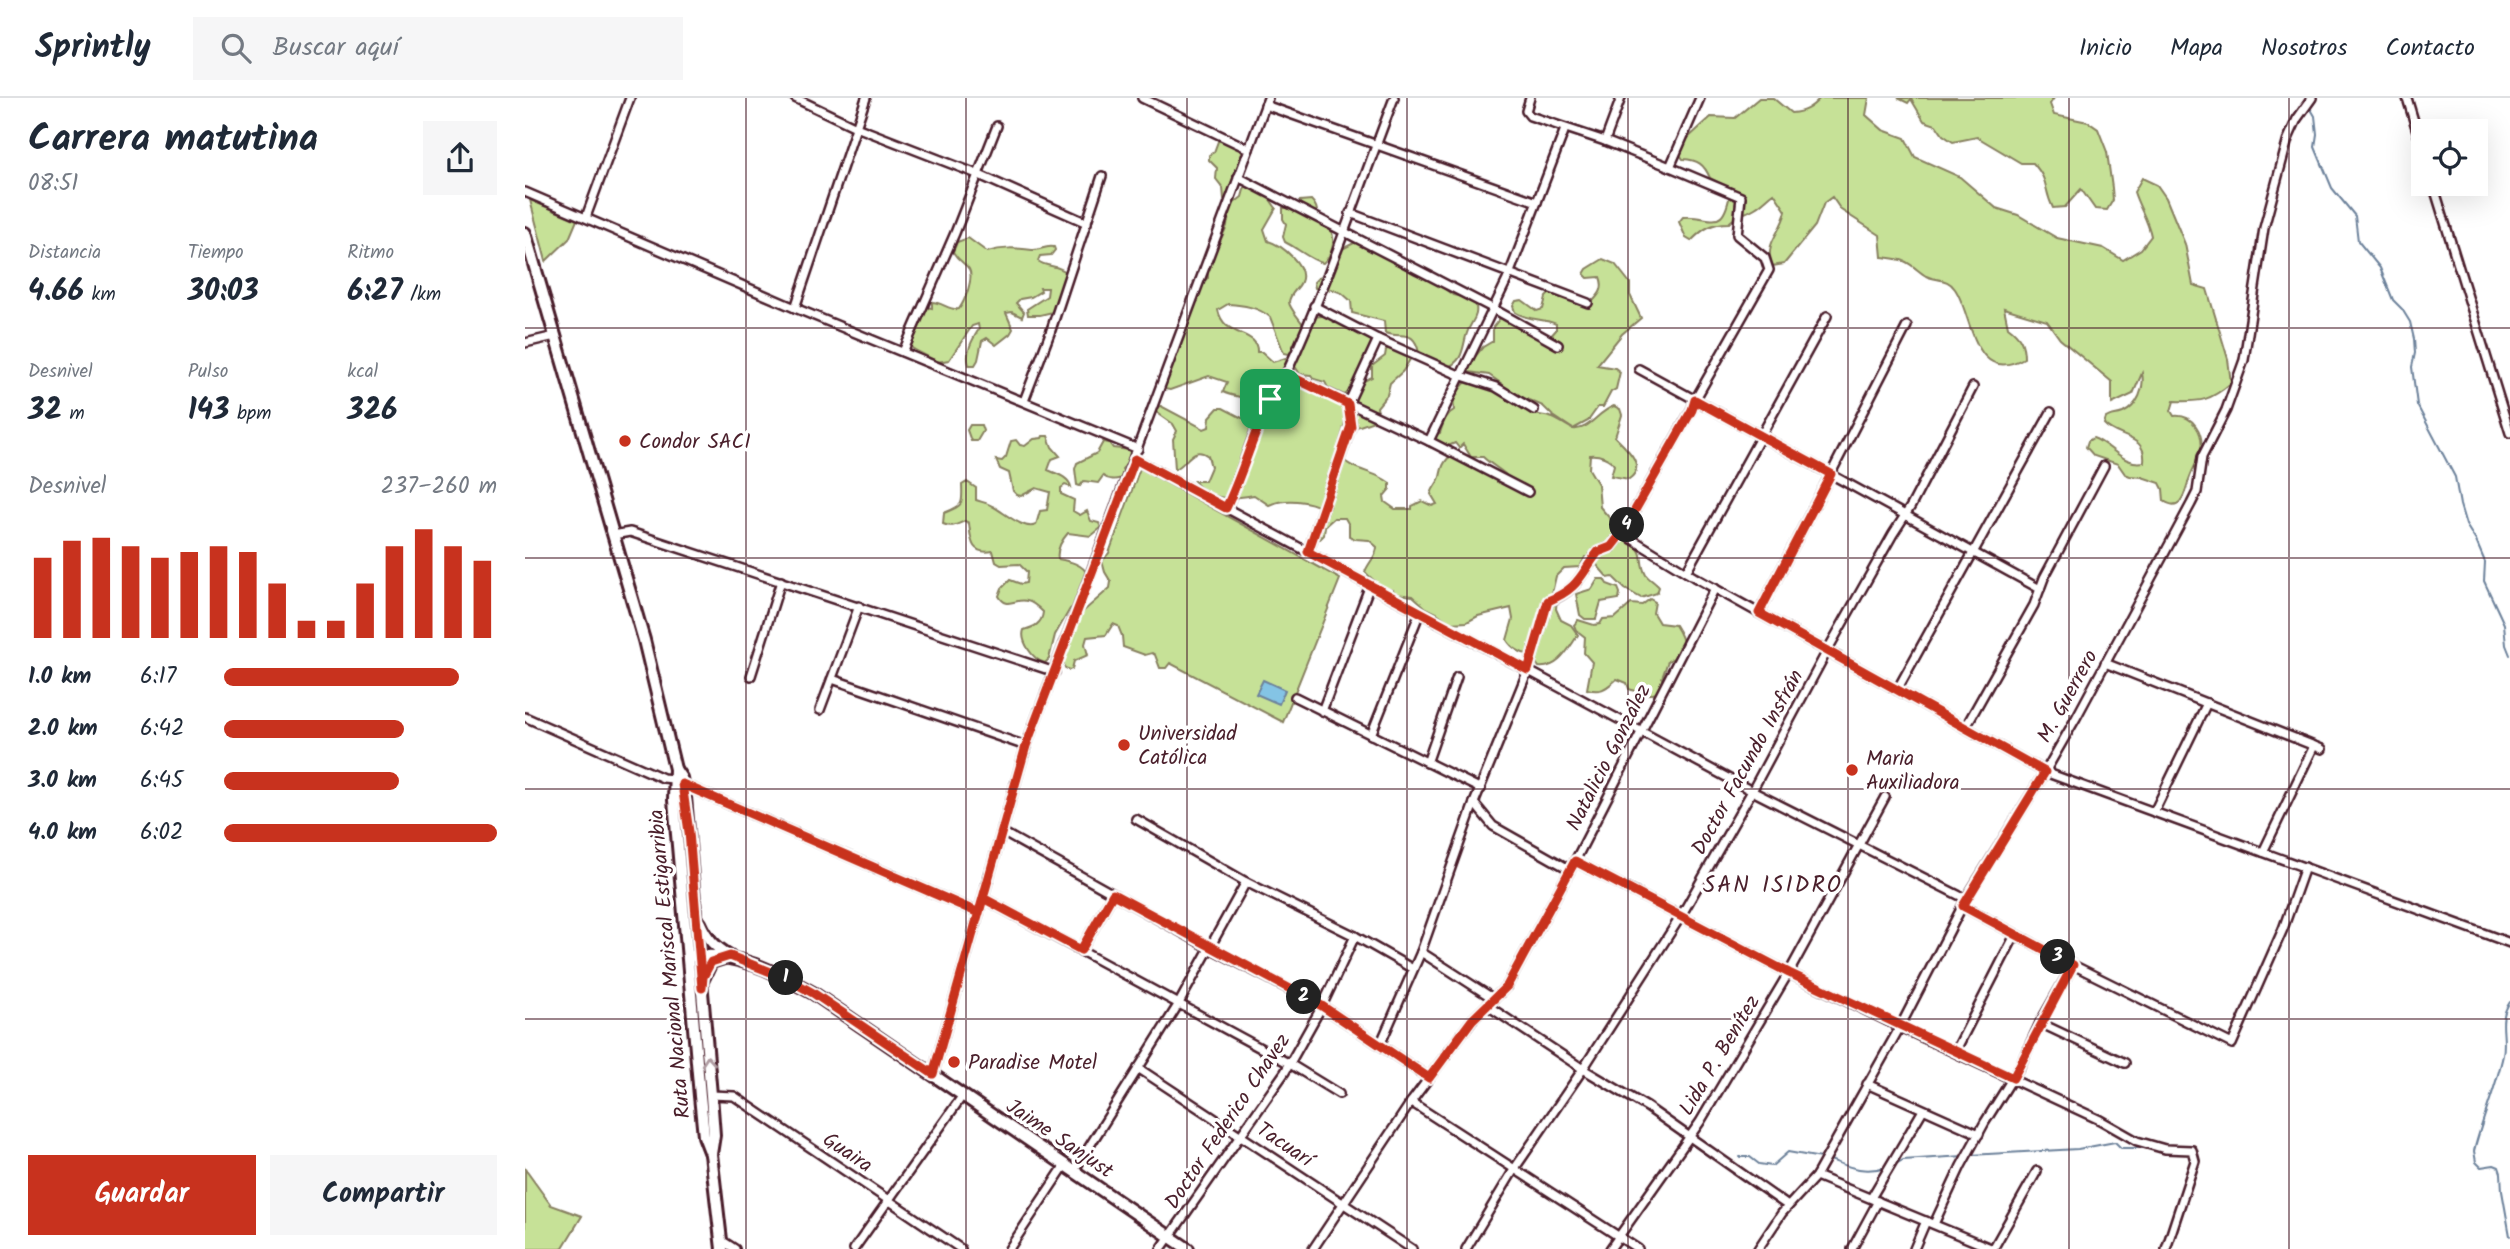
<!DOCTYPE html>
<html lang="es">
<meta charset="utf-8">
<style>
:root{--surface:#fff;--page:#f6f6f7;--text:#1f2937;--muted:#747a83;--line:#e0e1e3;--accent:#c8321e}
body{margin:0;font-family:Kalam,sans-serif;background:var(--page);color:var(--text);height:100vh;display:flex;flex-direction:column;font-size:26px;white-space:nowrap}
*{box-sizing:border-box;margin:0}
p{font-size:23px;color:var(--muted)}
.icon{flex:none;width:38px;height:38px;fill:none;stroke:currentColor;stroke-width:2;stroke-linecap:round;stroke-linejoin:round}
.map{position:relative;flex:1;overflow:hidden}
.details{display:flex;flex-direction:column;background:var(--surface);width:525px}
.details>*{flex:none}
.buttons{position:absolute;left:1886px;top:21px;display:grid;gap:14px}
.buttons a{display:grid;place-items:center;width:77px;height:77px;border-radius:0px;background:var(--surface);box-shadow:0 7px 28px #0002;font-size:35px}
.pin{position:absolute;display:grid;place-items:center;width:60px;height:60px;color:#fff;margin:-30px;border-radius:14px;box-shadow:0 4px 10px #0006}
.km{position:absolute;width:35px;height:35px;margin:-18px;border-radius:50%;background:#222;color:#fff;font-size:19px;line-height:35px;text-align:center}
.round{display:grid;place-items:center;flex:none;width:74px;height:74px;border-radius:0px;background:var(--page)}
.summary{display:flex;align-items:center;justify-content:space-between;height:119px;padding:0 28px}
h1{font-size:38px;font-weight:800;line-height:52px}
.metrics{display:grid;grid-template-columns:repeat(3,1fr);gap:10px;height:119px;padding:7px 28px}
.metrics div{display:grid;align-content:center}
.metrics b{font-size:30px;font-weight:800}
.metrics small{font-size:19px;font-weight:400}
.metrics p{font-size:19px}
.chart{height:196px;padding:14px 28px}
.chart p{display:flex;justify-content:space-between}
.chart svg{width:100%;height:126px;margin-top:7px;stroke:var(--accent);stroke-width:6}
.button{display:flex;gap:14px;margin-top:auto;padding:14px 28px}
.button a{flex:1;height:80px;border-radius:0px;background:var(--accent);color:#fff;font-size:28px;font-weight:800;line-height:80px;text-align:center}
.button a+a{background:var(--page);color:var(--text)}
ul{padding:0 28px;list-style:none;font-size:23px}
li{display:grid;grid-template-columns:112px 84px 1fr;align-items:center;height:52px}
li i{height:18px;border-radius:9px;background:var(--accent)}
header{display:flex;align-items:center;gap:42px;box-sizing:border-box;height:98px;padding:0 35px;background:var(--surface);border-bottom:2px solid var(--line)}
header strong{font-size:33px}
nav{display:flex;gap:38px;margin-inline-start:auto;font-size:24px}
.search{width:490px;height:63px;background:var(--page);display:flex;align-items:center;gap:18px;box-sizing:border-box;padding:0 24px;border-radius:0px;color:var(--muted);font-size:26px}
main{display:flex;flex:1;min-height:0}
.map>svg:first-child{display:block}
</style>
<header>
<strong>Sprintly</strong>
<div class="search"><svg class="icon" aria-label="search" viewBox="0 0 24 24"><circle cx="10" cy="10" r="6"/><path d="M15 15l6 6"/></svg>Buscar aquí</div>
<nav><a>Inicio</a><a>Mapa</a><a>Nosotros</a><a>Contacto</a></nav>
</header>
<main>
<section class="details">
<div class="summary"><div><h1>Carrera matutina</h1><p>08:51</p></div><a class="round"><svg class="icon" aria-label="share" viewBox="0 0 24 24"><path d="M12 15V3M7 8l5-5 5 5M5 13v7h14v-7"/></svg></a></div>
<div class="metrics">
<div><p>Distancia</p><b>4.66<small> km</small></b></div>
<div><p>Tiempo</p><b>30:03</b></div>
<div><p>Ritmo</p><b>6:27<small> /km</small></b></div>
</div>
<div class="metrics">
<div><p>Desnivel</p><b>32<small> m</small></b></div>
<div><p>Pulso</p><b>143<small> bpm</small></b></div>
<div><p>kcal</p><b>326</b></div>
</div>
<div class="chart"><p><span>Desnivel</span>237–260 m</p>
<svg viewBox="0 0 160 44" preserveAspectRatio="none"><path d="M5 44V16M15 44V10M25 44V9M35 44V12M45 44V16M55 44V14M65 44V12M75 44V14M85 44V25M95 44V38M105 44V38M115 44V25M125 44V12M135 44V6M145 44V12M155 44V17"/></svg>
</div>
<ul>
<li><b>1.0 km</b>6:17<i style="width:86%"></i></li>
<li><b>2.0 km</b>6:42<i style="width:66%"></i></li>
<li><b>3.0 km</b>6:45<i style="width:64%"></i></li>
<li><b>4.0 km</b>6:02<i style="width:100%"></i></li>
</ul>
<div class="button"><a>Guardar</a><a>Compartir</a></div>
</section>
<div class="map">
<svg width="1985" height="1151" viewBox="0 0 1985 1151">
<rect width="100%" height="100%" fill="#fff"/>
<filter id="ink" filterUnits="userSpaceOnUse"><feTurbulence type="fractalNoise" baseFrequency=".0143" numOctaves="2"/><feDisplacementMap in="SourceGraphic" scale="14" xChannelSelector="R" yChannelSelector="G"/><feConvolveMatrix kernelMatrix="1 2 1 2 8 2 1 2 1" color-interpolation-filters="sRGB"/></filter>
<g filter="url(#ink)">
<!-- green -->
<g fill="#c6e197" stroke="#888061" stroke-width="2">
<path d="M1234 0H1248L1266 15C1279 14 1286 10 1295 0H1344L1341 17 1358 32 1380 40 1390 59 1435 79 1471 110 1493 117 1532 140 1578 150 1598 162 1616 151 1626 138C1623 122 1614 110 1609 94L1617 80 1632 87 1641 100 1660 146 1668 187 1682 191 1703 261 1706 285C1685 303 1676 304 1649 303L1646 313 1649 318C1668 316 1679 335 1676 352 1674 362 1668 370 1665 379 1660 391 1658 416 1639 403L1638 391 1635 385 1617 379 1605 378 1600 376 1593 366 1569 358 1561 349 1563 343 1568 340C1586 346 1597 368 1619 364 1622 336 1592 341 1579 326L1581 320C1587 316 1591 318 1598 315 1613 308 1620 290 1617 275L1608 296 1587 306V284L1535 241 1522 223 1479 210 1483 229C1495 238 1499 245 1499 260 1448 289 1447 215 1430 191 1423 180 1412 183 1401 178 1394 174 1387 166 1379 163 1372 160 1364 160 1357 159L1355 137 1316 112 1307 99 1299 105 1290 128 1259 166 1247 168C1239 143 1256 136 1261 113L1249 95C1242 100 1237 106 1230 110 1221 116 1212 116 1204 125 1186 125 1178 131 1166 143L1161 140 1154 124 1158 119C1187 116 1198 138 1206 91L1185 80C1179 66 1173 62 1158 61L1151 51 1186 19 1210 20Z"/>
<path d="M1373 0H1529L1525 6 1529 17 1563 24 1573 31 1582 54 1587 90 1588 102 1582 112 1570 111 1556 91 1540 109 1528 110C1518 90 1525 84 1508 65H1496L1452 39 1428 44 1418 37 1411 27 1399 23 1386 1 1383 5Z"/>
<polygon points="700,36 706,36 709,41 719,44 721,55 705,103 699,101 698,90 691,81 692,70 684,62 684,57 689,54 695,38"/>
<path d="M725 86 744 100 751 110 739 131 743 143C757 147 783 168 776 184 773 191 765 195 764 204 764 210 775 221 779 228 778 234 769 252 764 256L759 255 745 219C733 209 718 207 703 206L693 212C699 241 733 231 732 254H737L748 264 761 260C766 266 764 275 770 280 774 282 782 283 786 284 797 288 818 301 820 312 823 327 813 342 813 356 826 374 849 372 865 385V391L859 398 860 404 870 411H887V408L897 403 907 408 912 406 906 396C908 389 913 385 915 379 917 369 918 365 926 357L987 385C981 373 968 369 958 359H946L938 346 934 350 930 345 914 352 904 349 905 338 915 335C918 326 920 317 929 312 927 298 932 294 941 284L958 283C962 292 968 292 977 292L982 302 993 304C1006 321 1011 314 1028 320 1035 323 1042 328 1048 331L1027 317 1018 308 985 294 977 286 964 277 944 274 942 269 958 249 968 243V229L975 220C987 220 992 228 1001 233 1008 236 1017 238 1024 240L1031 232V226C1017 220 1003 223 990 214L988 208 991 203 997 202 1012 213 1018 211 1021 199 1025 195H1042L1066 205C1074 197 1080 191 1075 179L1063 180 1059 176 1062 171 1078 161 1090 166 1105 185V197L1116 220 1097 236 1072 267 1090 270 1095 274 1091 291 1086 294 1078 309H1073L1063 323 1048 331C1064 333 1072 314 1089 308L1095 311 1097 317 1090 339C1100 349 1123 368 1104 381L1086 378 1089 367C1085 360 1074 356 1065 357L1064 371 1073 386 1075 409 1094 431 1097 442C1126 453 1111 459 1121 477 1124 481 1131 485 1134 489L1132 495 1116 500 1100 491 1088 479 1083 480 1066 460 1060 459 1055 469 1039 470 1031 478 1027 495 1032 499 1031 511 1036 522 1046 527 1053 537C1043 551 1034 571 1014 569L1004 556C996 556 986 549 982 542L988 521 986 510 953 518 942 524 925 525 912 515 901 510 888 498 871 496 868 492 858 491 843 477 840 474C843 465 852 458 852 449L844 442 830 441 824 438V427L820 420H809L800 428 799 437 795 441H792V432L801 416 799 411C784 402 760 400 744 407L729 397C707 401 685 404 669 383H680L686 369 683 358C667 346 662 367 650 371L648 341 652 333 648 326 631 314 630 309 636 308 679 331 684 329 685 319 693 310H698L717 320 723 319 729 313V307C719 296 709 300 698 294L702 284 684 278 645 292 639 291 637 280 664 211 673 203V192L678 182 683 180V168L687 164 688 158 702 128 703 117 708 106 717 99 720 88Z"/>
<polygon points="5,102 52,122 44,141 21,163"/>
<path d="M786 102C799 114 784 123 806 132 811 143 807 157 798 165 787 163 772 150 760 144L758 139 761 126 758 121V110H773L775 103Z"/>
<path d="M443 140 462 154C478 149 491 150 507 152 516 153 520 147 529 149L530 152 526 157 515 158 513 163C522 170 533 166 542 175L540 185H538L539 192 532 213 515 217H503L502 211 522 198 523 190H515L516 193 506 199 495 201 491 205 499 214 497 219 487 214 481 215 488 231 485 236 471 247 462 240 457 243 453 262 450 267H444C440 254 447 242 454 231L453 226 447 228 424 262 412 264C406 260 391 253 387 250 376 240 390 216 396 208L407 210V204C417 204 425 213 434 211 440 203 449 180 444 171 441 166 434 164 428 154L432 144Z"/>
<path d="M833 143 890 176 905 180 928 197 950 202C955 222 945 222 941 238 937 253 938 263 921 270L894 255C889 230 877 241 860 235L859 223 827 215 826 203 817 195 806 191 801 193 790 190 789 184 793 180 804 178 817 151Z"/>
<polygon points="806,217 848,239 849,244 840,274 833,274 824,294 819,297 803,290 800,284 789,281 786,277 775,276 769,267 774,250 788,219"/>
<polygon points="866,249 887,258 878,273 865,285 862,297 852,309 853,315 849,323 832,329 827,304 837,284 847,279 847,268 860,258 861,252"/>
<polygon points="445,327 456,327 458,333 452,343 446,343 442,332"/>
<path d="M518 338H523L527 349 535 358 527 361 523 372C532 376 544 379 546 389L540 387 536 390V396L549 402 548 413 555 417 562 413 566 423 574 425 576 430 566 438 543 435C536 443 531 451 533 461 544 463 558 466 563 477L560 482 565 493 558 503 545 511 530 537 524 561 520 565C508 562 495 543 499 532 509 529 517 526 518 514 514 510 508 504 502 503 490 500 482 512 474 498L477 490 485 482 496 486 501 485 502 474 494 466 476 467 471 464 468 453C446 457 446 443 444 425L440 423C431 427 427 430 418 426L419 415C438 407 438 408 437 387L442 384 451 390V402C456 404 463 405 467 408 479 414 499 433 511 427L515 413 522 412 525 394 511 390 496 398 492 397 488 393 484 375 475 371 471 362 477 363 481 359 486 343 491 342 495 347 500 348 509 341 517 340Z"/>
<path d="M578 344 584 345 588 350 605 352 604 364 597 371 601 379C592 381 586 384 578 378L573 385 559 383 555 388 552 387 550 371 552 365 572 355Z"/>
<polygon points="615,370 815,481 758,624 645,565 641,570 635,570 630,557 627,555 620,557 598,549 597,538 593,528 588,526 581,537 562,539 560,546 563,557 549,563 547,571 544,572 539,569 537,560 553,518 585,490 586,484 580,474 577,463 584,455"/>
<polygon points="1073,481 1079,481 1082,486 1093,490 1095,495 1094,501 1076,504 1071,521 1060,521 1055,517 1051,496 1067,491"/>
<path d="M1125 501 1130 504 1128 515 1134 525 1150 527C1161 544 1163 554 1143 563L1137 580V592C1128 600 1115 594 1104 591L1102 585 1092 581C1081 590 1077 595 1062 591L1067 564 1059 555 1060 539 1051 532 1049 527 1053 522 1069 527 1075 526 1078 521 1090 520 1106 506 1117 507Z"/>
<polygon points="0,1071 26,1107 57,1118 37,1151 0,1151"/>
</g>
<!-- water -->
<polygon fill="#84c4e5" stroke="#6d829b" stroke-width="2" points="738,582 760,592 754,606 731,596"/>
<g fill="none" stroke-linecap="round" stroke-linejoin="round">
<!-- stream -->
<g stroke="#6d829b" stroke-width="2">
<polyline points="1784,8 1790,18 1792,36 1790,49 1807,90 1830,118 1833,143 1855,170 1868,202 1877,211 1885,224 1889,241 1890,255 1887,269 1892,307 1930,379 1935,407 1941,427 1951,443 1960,464 1959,483 1979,526 1981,547 1985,557"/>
<path d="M1985 904C1972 923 1982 936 1978 957 1971 990 1957 1021 1949 1053L1951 1064 1956 1069 1969 1067 1974 1069 1976 1075 1977 1093 1985 1138"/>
<polyline points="1445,1057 1553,1051 1590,1044 1596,1050 1621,1050"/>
<polyline points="1215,1059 1225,1059 1234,1066 1247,1068 1263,1054 1296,1060"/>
<path d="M1305 1062C1324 1069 1340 1076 1360 1069"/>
<polyline points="1369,1067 1378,1062 1439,1058"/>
</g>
<defs>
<g id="street">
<polyline points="270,0 331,29 452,76 562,125"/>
<polyline points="1005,0 1001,13 1005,18 1080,43 1145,69"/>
<polyline points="1882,0 1899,56"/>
<polyline points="740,7 1012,104"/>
<polyline points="1080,43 1096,0"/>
<polyline points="724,51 743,0"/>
<polyline points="713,79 967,210 1033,247"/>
<polyline points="1908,86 1985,335"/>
<polyline points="0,94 270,210 613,351"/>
<polyline points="825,115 1063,205"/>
<polyline points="61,119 105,0"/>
<polyline points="789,208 853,241 934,277 971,289 1009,312"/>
<polyline points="270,210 341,0"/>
<polyline points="0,245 30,238"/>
<polyline points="378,254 430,135 472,28"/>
<polyline points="1114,271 1515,491"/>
<polyline points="761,276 904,343 1003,394"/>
<polyline points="499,303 525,235 577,78"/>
<polyline points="904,343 982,182 1040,31"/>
<polyline points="610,361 1227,693 1441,801"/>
<path d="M701 410C715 383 721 353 734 325 742 307 754 292 762 274 803 185 834 91 869 0"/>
<polyline points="1097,435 1169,479 1520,674 1985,845"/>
<polyline points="88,437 105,434 530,574"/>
<polyline points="783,454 826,328 823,306 853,241"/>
<polyline points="1161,474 1302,218"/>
<polyline points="1234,515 1382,228"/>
<polyline points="1580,565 1797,651"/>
<polyline points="226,578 256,483"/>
<polyline points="307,581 501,648"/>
<polyline points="1372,592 1526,314"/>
<polyline points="770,599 956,691"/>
<polyline points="295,612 334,508"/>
<polyline points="797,613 845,487"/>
<polyline points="0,619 138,680 148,681"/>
<polyline points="1440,630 1509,507 1519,480 1579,368"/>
<polyline points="846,637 895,514"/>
<polyline points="902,665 932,579"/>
<polyline points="157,686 454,815"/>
<polyline points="949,705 968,728 1044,771"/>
<polyline points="1629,714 1682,605"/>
<polyline points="611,721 721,784 830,838 888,871"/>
<polyline points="477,734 685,850 797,908 904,980"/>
<polyline points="1738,754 1789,648"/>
<polyline points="1050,763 1264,875 1375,929 1575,1022 1612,1043 1640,1051 1667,1052 1670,1063 1641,1151"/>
<polyline points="458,800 765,966 814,996"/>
<polyline points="1438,808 1548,867 1707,946 1758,831 1780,769"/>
<polyline points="556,852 588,796"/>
<polyline points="896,854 969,901"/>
<polyline points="963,908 1058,971 1122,1009 1263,1108"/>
<polyline points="1515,925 1548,867"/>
<path d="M855 947 896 854 949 705 1003 572 1023 504C1055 490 1053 479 1073 454L1086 449 1097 435 1167 311 1170 302 1244 172 1240 160 1212 137 1216 99 1145 69 1175 0"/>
<polyline points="1430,954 1490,837"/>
<polyline points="613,970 887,1151"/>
<polyline points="408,976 501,648 724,51 617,0"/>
<polyline points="1342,986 1454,1036"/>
<polyline points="186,997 209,998 436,1151"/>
<polyline points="886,1004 1113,1151"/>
<polyline points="549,1073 653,907 721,784"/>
<polyline points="1291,1078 1468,1151"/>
<polyline points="1346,1100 1398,1012"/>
<polyline points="1409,1126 1436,1068 1460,1024 1495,968 1515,925 1600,965"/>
<polyline points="196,1142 210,1151"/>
<polyline points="329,1151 438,997"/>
<polyline points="484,1151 540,1067"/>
<polyline points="636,1151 760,974 797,908 830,838"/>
<polyline points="788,1151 886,1004 947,922 982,888 1050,763 1190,490"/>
<polyline points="941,1151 990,1070 1058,971 1156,818 1227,693 1302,553 1368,436 1386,408 1448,289"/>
<polyline points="1085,1151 1175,1024 1267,869 1360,699"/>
<polyline points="1233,1151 1257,1115 1291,1078 1375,929 1441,801 1520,674 1551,620 1666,406 1672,394 1677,359 1701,312 1719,262 1739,130 1763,41 1772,21 1787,0"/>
<polyline points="1327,1151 1353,1103"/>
<polyline points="1389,1151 1401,1123"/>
<polyline points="1468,1151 1512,1073"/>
</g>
<path id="secondary" d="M166 858C213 854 248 873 288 895L663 1151"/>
<g id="primary">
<polyline points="0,135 119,542 150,671 156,680 160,699 186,997 189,1037 186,1056"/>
<polyline points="150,671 149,702 175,998 179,1038 186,1056 197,1151"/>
<path d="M175 825C182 841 190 849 205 858"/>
<polyline points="178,881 186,864 205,858"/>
</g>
</defs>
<!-- street casing -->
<use href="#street" stroke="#4a1f2b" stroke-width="12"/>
<!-- secondary casing -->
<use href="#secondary" stroke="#4a1f2b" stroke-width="16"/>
<!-- primary casing -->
<use href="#primary" stroke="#4a1f2b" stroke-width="16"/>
<!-- street -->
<use href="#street" stroke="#fff" stroke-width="7"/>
<!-- secondary -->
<use href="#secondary" stroke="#fff" stroke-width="10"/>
<!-- primary -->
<use href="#primary" stroke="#fff" stroke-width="10"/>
</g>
<!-- one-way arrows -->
<defs><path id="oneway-chevron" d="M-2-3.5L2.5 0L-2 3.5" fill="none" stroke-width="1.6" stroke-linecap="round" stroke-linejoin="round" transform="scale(1.75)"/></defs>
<use stroke="#ae9aa0" href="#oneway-chevron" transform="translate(183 963) rotate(-95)"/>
</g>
<g fill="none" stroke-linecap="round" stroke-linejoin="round" filter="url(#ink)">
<defs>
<path id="route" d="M745 301C728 336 718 375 701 410L610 361 501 648 408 976 288 895 261 880 205 858 186 864 178 879 177 890 164 734 157 686 454 815 458 800 556 852 588 796 797 908 904 980 947 922 982 888 1050 763 1264 875 1488 980 1548 867 1438 808 1520 674 1234 515 1306 376 1170 302 1167 312 1097 435 1086 449 1073 454C1054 479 1054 490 1023 503L1003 572 783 454 826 328 823 306 761 276 745 301"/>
</defs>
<!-- route casing -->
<use href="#route" stroke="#fff" stroke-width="14"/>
<!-- route -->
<use href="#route" stroke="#c8321e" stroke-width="9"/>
</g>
<!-- grid -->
<path fill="none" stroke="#4a1f2b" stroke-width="2" stroke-opacity="0.55" d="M221 0V1151M441 0V1151M662 0V1151M882 0V1151M1103 0V1151M1323 0V1151M1544 0V1151M1764 0V1151M0 230H1985M0 460H1985M0 691H1985M0 921H1985"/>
<!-- markers -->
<g fill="#c8321e" stroke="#fff" stroke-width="2.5">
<circle cx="100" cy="343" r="7"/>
<circle cx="599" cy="647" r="7"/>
<circle cx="1327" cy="672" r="7"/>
<circle cx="429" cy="964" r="7"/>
</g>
<g text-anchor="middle" stroke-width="7" stroke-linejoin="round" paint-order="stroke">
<!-- poi labels -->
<g font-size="21" fill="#4a1f2b" stroke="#fff" text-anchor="start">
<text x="114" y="350">Condor SACI</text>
<text x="613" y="642">Universidad<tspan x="613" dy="24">Católica</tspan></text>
<text x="1341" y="667">Maria<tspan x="1341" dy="24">Auxiliadora</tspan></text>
<text x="443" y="971">Paradise Motel</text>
</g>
<!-- street labels -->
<g font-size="21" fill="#4a1f2b" stroke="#fff">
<text transform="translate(1542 598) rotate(-61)" y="7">M. Guerrero</text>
<text transform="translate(1083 659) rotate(-63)" y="7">Natalicio González</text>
<text transform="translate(1222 664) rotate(-61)" y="7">Doctor Facundo Insfrán</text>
<text transform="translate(144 866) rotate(-95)" y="7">Ruta Nacional Mariscal Estigarribia</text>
<text transform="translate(1194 957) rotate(-59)" y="7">Lida P. Benítez</text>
<text transform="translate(702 1023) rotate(-56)" y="7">Doctor Federico Chavez</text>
<text transform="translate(535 1040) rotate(34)" y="7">Jaime Sanjust</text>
<text transform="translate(760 1046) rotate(34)" y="7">Tacuarí</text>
<text transform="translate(323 1054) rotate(34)" y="7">Guaira</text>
</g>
<!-- neighbourhood labels -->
<g font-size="23" letter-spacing="2" fill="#4a1f2b" stroke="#fff">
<text x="1248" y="794">SAN ISIDRO</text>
</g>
</g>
</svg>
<div class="buttons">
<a><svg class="icon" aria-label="locate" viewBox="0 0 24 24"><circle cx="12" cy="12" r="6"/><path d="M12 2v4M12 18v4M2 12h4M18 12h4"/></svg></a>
</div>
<div class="pin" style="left:745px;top:301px;background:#1e9e55"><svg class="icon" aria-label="arrive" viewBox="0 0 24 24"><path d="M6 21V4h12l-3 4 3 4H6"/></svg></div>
<b class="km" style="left:261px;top:880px">1</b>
<b class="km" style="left:779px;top:899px">2</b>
<b class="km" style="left:1533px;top:859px">3</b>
<b class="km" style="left:1102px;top:427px">4</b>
</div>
</main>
